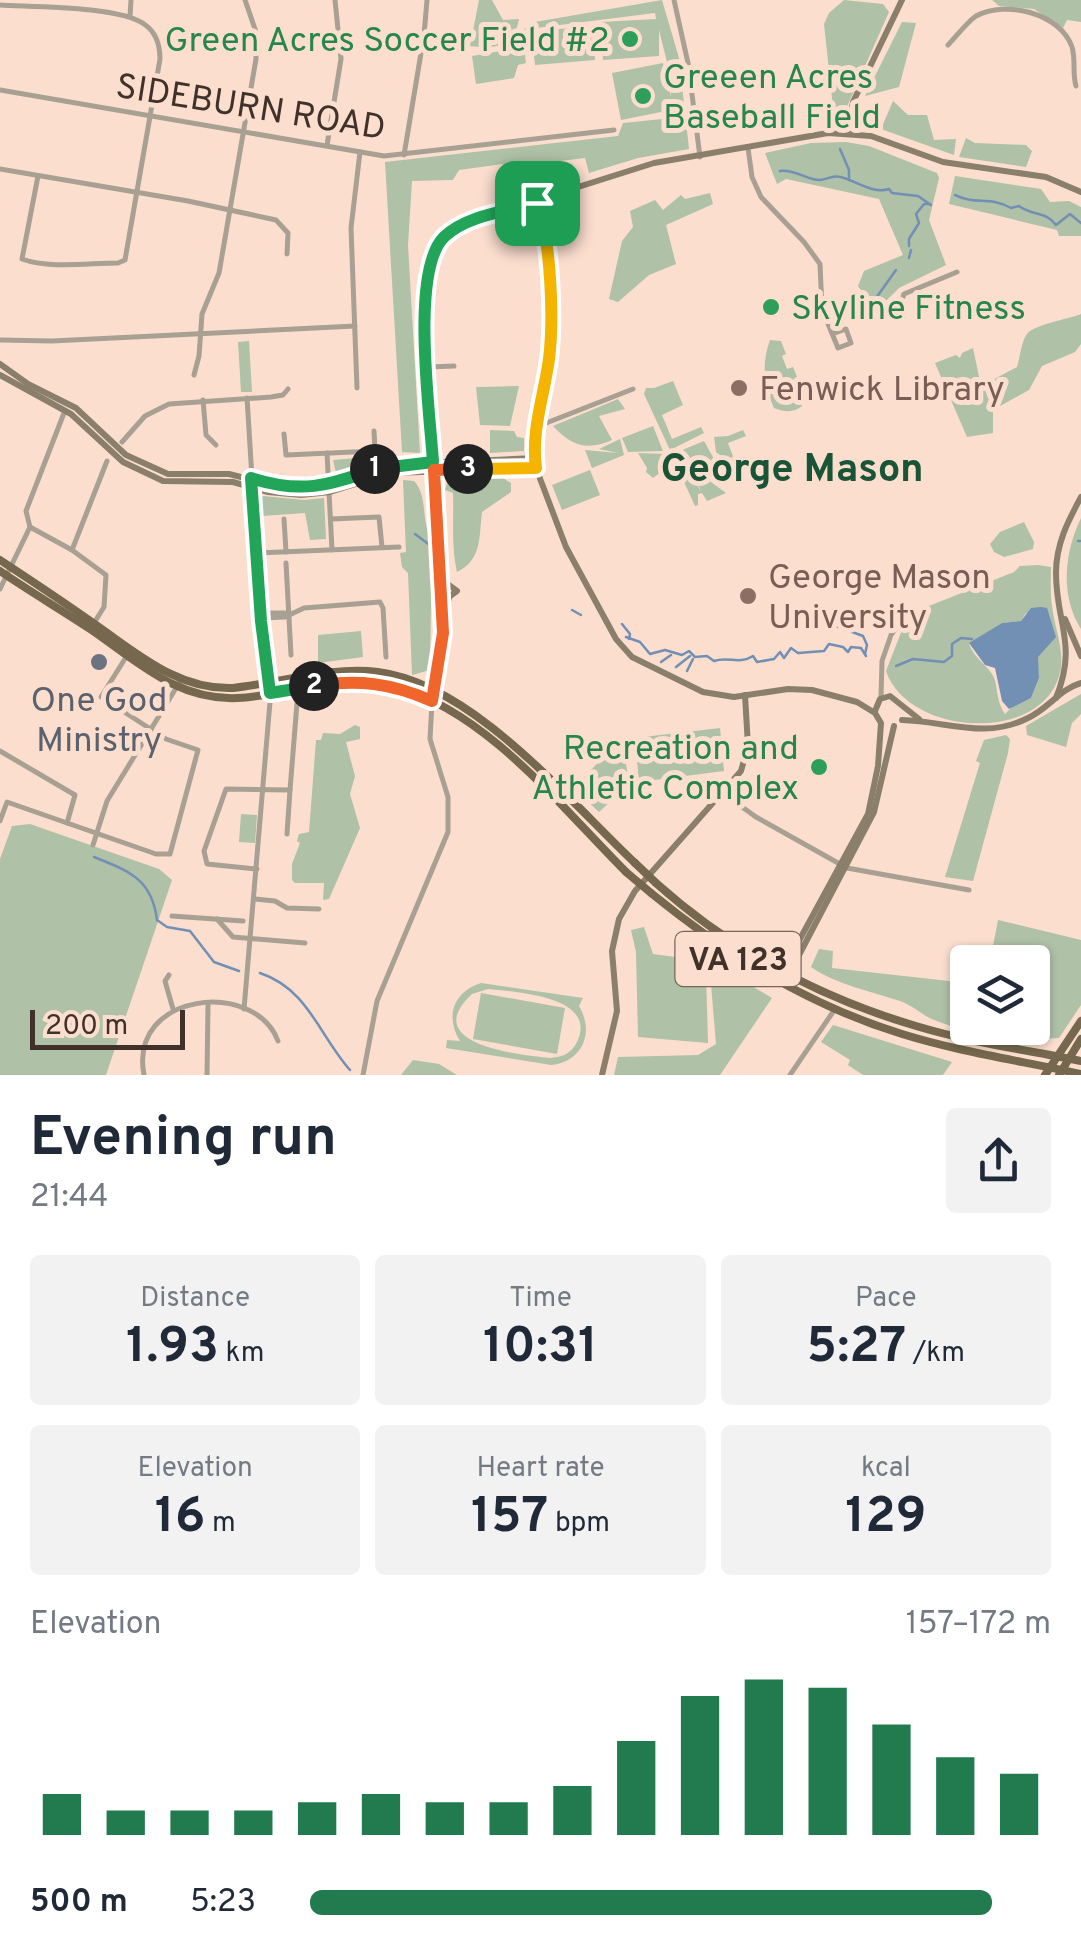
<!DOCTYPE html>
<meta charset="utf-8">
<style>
:root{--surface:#fff;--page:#f2f2f3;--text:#1f2937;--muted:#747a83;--accent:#227a4f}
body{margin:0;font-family:Overpass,sans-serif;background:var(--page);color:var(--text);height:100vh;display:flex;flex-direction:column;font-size:38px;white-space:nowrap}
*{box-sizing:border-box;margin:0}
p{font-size:32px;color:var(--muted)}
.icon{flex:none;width:55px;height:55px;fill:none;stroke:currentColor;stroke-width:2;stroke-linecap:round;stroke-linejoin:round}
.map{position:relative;height:1075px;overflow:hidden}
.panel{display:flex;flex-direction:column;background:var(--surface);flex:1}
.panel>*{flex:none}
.tools{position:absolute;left:950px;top:945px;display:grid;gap:20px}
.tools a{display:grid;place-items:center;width:100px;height:100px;border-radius:10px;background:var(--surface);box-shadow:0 2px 8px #0004;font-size:50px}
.scale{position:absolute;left:30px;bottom:25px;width:155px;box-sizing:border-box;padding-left:10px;border:5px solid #40322a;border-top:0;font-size:28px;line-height:35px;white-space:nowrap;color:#40322a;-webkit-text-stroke:8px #fbdece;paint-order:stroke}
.pin{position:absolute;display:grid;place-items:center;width:85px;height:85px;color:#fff;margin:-42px;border-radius:20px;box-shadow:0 5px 15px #0006}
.km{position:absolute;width:50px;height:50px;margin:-25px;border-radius:50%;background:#222;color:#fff;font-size:28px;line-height:50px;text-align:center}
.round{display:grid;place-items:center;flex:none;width:105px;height:105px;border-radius:10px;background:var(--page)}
.headline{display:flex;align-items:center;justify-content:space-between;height:170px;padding:0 30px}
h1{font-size:55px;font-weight:700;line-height:75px}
.stats{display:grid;grid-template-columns:repeat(3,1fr);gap:15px;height:170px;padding:10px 30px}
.stats div{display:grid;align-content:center;border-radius:10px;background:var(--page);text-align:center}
.stats b{font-size:50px;font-weight:700}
.stats small{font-size:28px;font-weight:400}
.stats p{font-size:28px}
.chart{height:280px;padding:20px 30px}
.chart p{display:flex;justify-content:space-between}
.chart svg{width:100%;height:180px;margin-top:10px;stroke:var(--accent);stroke-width:6}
ul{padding:0 30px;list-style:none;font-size:32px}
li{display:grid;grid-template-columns:160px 120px 1fr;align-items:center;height:75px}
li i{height:25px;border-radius:12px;background:var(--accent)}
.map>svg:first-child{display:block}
</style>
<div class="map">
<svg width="1081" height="1075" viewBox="0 0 1081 1075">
<rect width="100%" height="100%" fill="#fbdece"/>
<!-- green -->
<g fill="#afc1a7" fill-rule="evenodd">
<path d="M479 0H492L503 20 519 19C514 47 496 49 470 46Z"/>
<polygon points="662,0 679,58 689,149 638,158 589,173 585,158 509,167 503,164 459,170 453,180 412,181 408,245 420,453 402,452 385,162 618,136 623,123 672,118 671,110 621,120 612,73 663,63 671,97 669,70 659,30 659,56 603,60 601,22 656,19 655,13 536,28 536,31 593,26 595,60 535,65 532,37 530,41 509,49 529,23"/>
<polygon points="844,0 883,4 889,12 841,120 834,117 824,24 829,13"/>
<polygon points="992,0 1081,0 1081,22 1067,20 1063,28 1034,9 999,6"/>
<polygon points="902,22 916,23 899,87 865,96"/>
<polygon points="524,47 526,63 518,65 514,78 476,84 472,56"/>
<polygon points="893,101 908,115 927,115 934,140 956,139 954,155 881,129"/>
<polygon points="966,138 975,143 1026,145 1032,151 1026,167 959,157"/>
<polygon points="846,142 869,146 937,173 939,178 929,220 946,265 899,288 884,303 864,314 862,309 868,299 858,286 864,271 903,255 879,199 786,179 777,184 765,153 811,143"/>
<polygon points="955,176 1041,189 1050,202 1069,201 1081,207 1081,236 1059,236 1057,230 949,204"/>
<polygon points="710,193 713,204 666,225 676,264 649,275 618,302 609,299 622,241 633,227 630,211 655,200 663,210 681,195 685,199"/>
<path d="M1081 314V344L1075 352 1042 366 1029 390 993 410V433L967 437 935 363 956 355 960 358 962 353 973 348 981 386 1017 367C1020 358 1021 342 1027 334 1033 325 1068 319 1081 314Z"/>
<path d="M770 340 781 341 786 354 782 356 787 369 793 367 805 396 800 399 802 406C794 413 784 412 774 408 764 384 761 365 770 340Z"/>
<polygon points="249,341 252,392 241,392 238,342"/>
<polygon points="673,381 683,405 662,415 672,439 701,427 704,433 670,450 644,394 646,388 654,388"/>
<polygon points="519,386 510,426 480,425 476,387"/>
<path d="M618 399 625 409 599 416 612 440C588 451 571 446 553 426Z"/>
<polygon points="653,426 663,451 628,452 622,438"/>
<polygon points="490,430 514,431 517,437 524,438 524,451 490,453"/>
<polygon points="743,430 746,436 728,443 734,459 728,461 716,452 714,437 728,436"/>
<polygon points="620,439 624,455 592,468 585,450 618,453 599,449"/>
<polygon points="704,441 718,466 702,473 675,453"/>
<polygon points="638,453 665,454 669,466 653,478 646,472 647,468"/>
<polygon points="368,457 375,463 337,477 333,460"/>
<polygon points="693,469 726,493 707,501 702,493 698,494 698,505 695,506 680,473 690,470 701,492"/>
<polygon points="590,470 600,495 562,510 552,485"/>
<path d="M503 478 511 483V492L482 512C479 537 482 560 457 572 451 545 454 521 453 493L445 490 448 481Z"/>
<path d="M403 480 414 481C429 497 420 523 432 539L430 670 412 675 408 573 402 567 400 553 406 552Z"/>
<polygon points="263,496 304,500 324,498 326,539 310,540 305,513 262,516 261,498"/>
<path d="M1081 518V629C1060 596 1064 553 1081 518Z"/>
<polygon points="1024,522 1034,542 1033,549 1004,557 994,552 990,544 1000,532"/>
<path d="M1038 565 1051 567C1051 580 1050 594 1052 606 1055 632 1068 656 1057 682 1030 744 907 733 886 671L902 630 914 612 1014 572 1020 566ZM1026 613 1053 640 1037 657 1039 678 1031 698 1016 703 1005 714C997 702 998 693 995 680 990 666 974 659 969 644L1002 623 1021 621Z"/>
<polygon points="361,631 363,657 318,663 318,635"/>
<polygon points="1081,694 1081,714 1072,723 1066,747 1027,735 1026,726"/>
<polygon points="355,725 360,727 360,739 346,742 355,776 350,794 360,828 329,899 323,900 324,883 295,883 292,880 292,864 300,843 297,841 299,834 309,832 316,740 321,740 323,733 340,734"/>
<polygon points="720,728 724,771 639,782 635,738"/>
<polygon points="1006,735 1010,739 1008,753 973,881 945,877 980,763 976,761 984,740"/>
<polygon points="622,737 629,784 599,812 574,788"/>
<polygon points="241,814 257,815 255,843 239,842"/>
<polygon points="30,824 159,869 172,880 106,1075 0,1075 0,859 12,826"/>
<path d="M998 920 1081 940V1005L1059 1038C1023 1041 968 1034 934 1020 922 1015 912 1005 900 1001 870 991 837 985 811 967L819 949 833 951 832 968 967 983 968 1028H1032V962H990Z"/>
<polygon points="644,927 653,954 698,960 706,973 708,1043 638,1037 636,952 631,930"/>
<polygon points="709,960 772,998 720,1075 614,1075 618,1057 698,1055 716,1044"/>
<path d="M481 983 583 998 579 1006C595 1033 582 1062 551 1065L446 1048 447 1040 460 1041C445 1017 453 992 481 983ZM488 989C515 992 599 996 577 1042 571 1054 562 1057 550 1058 522 1055 417 1045 472 994Z"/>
<polygon points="481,993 565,1008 557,1054 473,1039"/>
<polygon points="833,1025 952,1062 943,1075 863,1075 848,1065 850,1060 821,1042"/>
<polygon points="413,1060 439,1064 457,1075 401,1075"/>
</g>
<!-- water -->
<polygon fill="#728fb4" points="1041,607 1047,608 1056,637 1038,657 1039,678 1031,698 1009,709 1002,701 995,668 985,665 969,643 1002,623 1021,621 1031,608"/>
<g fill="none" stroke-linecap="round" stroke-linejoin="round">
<!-- stream -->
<g stroke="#728fb4" stroke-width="2.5">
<polyline points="840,149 849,170 849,180"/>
<path d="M780 171C795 169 807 180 820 180 829 179 834 174 844 178 857 182 874 194 889 189L892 193 918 196 931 205"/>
<path d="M955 195C978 206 987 195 1011 208L1019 206C1032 216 1046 211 1056 225L1070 214 1081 223"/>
<polyline points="909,246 909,239 919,223 916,214 924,204 930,204"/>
<polyline points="909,258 911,250"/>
<polyline points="866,312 896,270"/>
<polyline points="415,534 431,546"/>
<polyline points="1078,541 1081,541"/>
<polyline points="572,610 581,615"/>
<polyline points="828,623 863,636 867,645 865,654"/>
<polyline points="622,624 630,634 629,639"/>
<path d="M626 637 640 642 650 654 665 650 682 655 689 651 695 657 707 656 714 661C728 656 739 665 753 656L757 662 774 659 780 652 784 658 791 648 798 653 824 651 829 644 843 647 848 652 851 647 861 648 866 656"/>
<polyline points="661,662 671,655"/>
<polyline points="896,666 913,659 944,662 952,656 952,644 961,638 972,639"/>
<polyline points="676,667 690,656"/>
<polyline points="687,671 693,659"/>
<path d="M94 857C129 871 152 879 157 920L167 927 190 931 214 962 239 971"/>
<path d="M260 973C308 989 319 1035 350 1070"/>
</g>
<!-- street -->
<g stroke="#a8a092" stroke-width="5">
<polyline points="674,0 688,63 700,157"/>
<path d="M0 5C34 7 119 6 144 24 156 32 160 45 160 59L125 260 118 263C89 263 49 269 22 259L38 176"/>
<polyline points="130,16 131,0"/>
<polyline points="424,35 463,42"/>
<path d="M948 45C957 36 966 23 976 16 1006 0 1060 13 1072 47 1076 60 1072 73 1076 86"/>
<polyline points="0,90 384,156 614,130"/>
<polyline points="327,145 341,59 335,0"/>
<polyline points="748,148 752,177 761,197 804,242 820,264 822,309 838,348 851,343 846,329 832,334"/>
<polyline points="404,155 424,35 427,0"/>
<polyline points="0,169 188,201 276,220 288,233 287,254"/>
<polyline points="890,309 901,302 904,294 957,272"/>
<polyline points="0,340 52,341 355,326"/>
<polyline points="428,367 454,366"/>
<polyline points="194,375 199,356 202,314 219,273 256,59 256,32 245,0"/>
<polyline points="357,388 351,228 360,152"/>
<polyline points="203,400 206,435 216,445"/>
<polyline points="64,413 26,511 30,527 72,550 106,575 104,607 94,623"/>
<polyline points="536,427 633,389"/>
<polyline points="284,434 286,455 375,451 374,431"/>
<polyline points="122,442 145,416 169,404 271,397 283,395 288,389"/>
<polyline points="327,453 332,550"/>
<polyline points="284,519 286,552"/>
<polyline points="331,519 379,517 382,547"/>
<polyline points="72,550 107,461"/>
<polyline points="257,553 399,547"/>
<polyline points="286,563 291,655"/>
<polyline points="0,589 30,527"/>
<polyline points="260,613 289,613"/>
<polyline points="260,618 285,617 304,608 380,602 383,608 386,657"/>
<polyline points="881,697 882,661 891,635 910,609"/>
<polyline points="0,751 75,795 67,823"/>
<polyline points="724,794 756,817 847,868 969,890"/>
<polyline points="0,821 7,802 156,854 170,854 198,750 166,739 101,697 128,654"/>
<polyline points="287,834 290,790"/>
<polyline points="93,845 107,801 181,680"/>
<polyline points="257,869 207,864 204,851 226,789 290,790 297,703"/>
<polyline points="255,899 275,901 287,908 319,909"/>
<polyline points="172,916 243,921"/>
<polyline points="217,919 233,937 305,943"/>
<polyline points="169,975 165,981 173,1009"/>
<polyline points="244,1009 270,702 261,621 247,398"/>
<path d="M144 1075C128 992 255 979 278 1041"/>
<polyline points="207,1075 208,1005"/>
<polyline points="363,1075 377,1001 448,832 448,797 430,739 432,702"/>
<polyline points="790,1075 835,1009"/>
</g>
<!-- secondary -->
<g stroke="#8a7f6b" stroke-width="6">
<polyline points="848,133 853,102 902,0"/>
<polyline points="537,203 546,244 550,346 534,434 536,468 566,547 616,639 632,657 703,692 734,697 788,689 812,690 857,702 875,713 881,723 878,766 868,814 782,972"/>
<polyline points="0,364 28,384 76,408 126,455 168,474 229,474 277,486 313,488 403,464 535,458"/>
<polyline points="0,375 71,414 123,462 163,481 233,482 268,492 301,495 330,492 391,473 536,468"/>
<polyline points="442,580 457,591 450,596 444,610"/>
<polyline points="1065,619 1081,656"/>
<path d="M1056 698C1078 644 1056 624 1056 573 1056 544 1068 521 1081 497"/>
<path d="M432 701 443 633 425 285C430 253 441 235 470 221L654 163 828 133 871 136 943 162 1046 177 1081 192"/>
<polyline points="875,711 880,699 890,696 919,719"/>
<path d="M902 720C947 721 984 740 1028 718 1048 709 1060 689 1081 683"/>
<polyline points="788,976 874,812 894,726"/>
<polyline points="602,1075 617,1011 612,951 619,919 635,891 741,771 748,746 745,695"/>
</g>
<!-- primary -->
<g stroke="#75684e" stroke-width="8">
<path d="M0 560C32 581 64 602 96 625 138 654 178 690 233 688 279 683 331 666 378 672 473 684 568 800 635 863"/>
<path d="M0 571C29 591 60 609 90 629 137 661 177 701 238 698 292 695 343 671 397 687 488 713 561 807 626 872"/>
<path d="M656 883C732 951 818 997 916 1026 969 1042 1026 1050 1081 1061"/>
<path d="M651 893C727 955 808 1005 902 1034 960 1052 1022 1061 1081 1074"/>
<polyline points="1045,1075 1081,1021"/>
<polyline points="1059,1075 1081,1039"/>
</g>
<!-- primary-bridge -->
<g stroke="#75684e" stroke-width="8">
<polyline points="635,863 656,883"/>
<polyline points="626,872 651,893"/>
</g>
</g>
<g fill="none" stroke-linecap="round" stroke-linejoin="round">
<defs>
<path id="split-1" d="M375 469 433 462C430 413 410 271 444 237 467 215 508 211 537 203"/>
<path id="split-2" d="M314 686 270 693 261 621 251 478C301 494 328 486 375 469"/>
<path id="split-3" d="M314 686C358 679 391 683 432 701L443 633 434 470 468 469"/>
<path id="split-4" d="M468 469 536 468C531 430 544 396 549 359 554 319 551 240 537 203"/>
</defs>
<!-- split-1 casing -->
<use href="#split-1" stroke="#fff" stroke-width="20"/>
<!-- split-2 casing -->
<use href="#split-2" stroke="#fff" stroke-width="20"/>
<!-- split-3 casing -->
<use href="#split-3" stroke="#fff" stroke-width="20"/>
<!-- split-4 casing -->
<use href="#split-4" stroke="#fff" stroke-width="20"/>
<!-- split-1 -->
<use href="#split-1" stroke="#22a559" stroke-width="12"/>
<!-- split-2 -->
<use href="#split-2" stroke="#22a559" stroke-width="12"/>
<!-- split-3 -->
<use href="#split-3" stroke="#f0652b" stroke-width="12"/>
<!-- split-4 -->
<use href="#split-4" stroke="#f5b400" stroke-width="12"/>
</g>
<!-- markers -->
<g fill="#2e9e5b" stroke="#fbdece" stroke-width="4">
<circle cx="630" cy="39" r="10"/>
<circle cx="643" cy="96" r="10"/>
<circle cx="771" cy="307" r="10"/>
<circle cx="819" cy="767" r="10"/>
</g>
<g fill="#8d6e63" stroke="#fbdece" stroke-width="4">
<circle cx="739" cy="388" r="10"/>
<circle cx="748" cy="596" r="10"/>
</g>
<circle fill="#6b7280" stroke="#fbdece" stroke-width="4" cx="99" cy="662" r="10"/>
<g text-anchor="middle" stroke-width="10" stroke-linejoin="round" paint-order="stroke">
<!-- shield labels -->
<rect fill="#fbdece" stroke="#78665b" stroke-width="2.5" x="675.5" y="932" width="125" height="54" rx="8"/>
<g font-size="32" font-weight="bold" fill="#40322a">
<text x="738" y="970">VA 123</text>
</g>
<!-- leisure labels -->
<g font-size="35" fill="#27864d" stroke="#fbdece" text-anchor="end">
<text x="610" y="51">Green Acres Soccer Field #2</text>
<text x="663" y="88" text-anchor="start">Greeen Acres<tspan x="663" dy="40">Baseball Field</tspan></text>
<text x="791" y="319" text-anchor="start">Skyline Fitness</text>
<text x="799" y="759">Recreation and<tspan x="799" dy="40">Athletic Complex</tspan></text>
</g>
<!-- street labels -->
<g font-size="35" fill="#40322a" stroke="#fbdece">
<text transform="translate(251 106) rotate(9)" y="12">SIDEBURN ROAD</text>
</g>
<!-- education labels -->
<g font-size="35" fill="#785e54" stroke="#fbdece" text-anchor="start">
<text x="759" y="400">Fenwick Library</text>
<text x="768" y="588">George Mason<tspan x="768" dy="40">University</tspan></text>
</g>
<!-- worship labels -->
<g font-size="35" fill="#5b616d" stroke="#fbdece">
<text x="99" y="711">One God<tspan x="99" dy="40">Ministry</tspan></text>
</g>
<!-- quarter labels -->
<g font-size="40" font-weight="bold" fill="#195436" stroke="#fbdece">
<text x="792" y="481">George Mason</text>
</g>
</g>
</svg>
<div class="tools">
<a><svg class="icon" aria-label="layers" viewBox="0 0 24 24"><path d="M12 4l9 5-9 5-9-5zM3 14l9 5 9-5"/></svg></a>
</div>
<div class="scale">200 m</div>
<div class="pin" style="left:537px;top:203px;background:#1e9e55"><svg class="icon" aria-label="arrive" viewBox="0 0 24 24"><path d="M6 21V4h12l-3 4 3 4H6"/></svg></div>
<b class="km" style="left:375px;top:469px">1</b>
<b class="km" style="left:314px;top:686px">2</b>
<b class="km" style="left:468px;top:469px">3</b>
</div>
<section class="panel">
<div class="headline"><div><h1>Evening run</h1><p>21:44</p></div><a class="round"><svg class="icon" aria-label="share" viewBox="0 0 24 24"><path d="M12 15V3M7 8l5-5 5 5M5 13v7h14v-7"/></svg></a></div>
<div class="stats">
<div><p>Distance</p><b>1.93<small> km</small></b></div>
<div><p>Time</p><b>10:31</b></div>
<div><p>Pace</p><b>5:27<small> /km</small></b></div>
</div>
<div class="stats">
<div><p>Elevation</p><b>16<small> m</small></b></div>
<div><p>Heart rate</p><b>157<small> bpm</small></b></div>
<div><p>kcal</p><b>129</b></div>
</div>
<div class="chart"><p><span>Elevation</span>157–172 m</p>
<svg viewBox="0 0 160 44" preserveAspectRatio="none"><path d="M5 44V34M15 44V38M25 44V38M35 44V38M45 44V36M55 44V34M65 44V36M75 44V36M85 44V32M95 44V21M105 44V10M115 44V6M125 44V8M135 44V17M145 44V25M155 44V29"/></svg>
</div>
<ul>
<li><b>500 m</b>5:23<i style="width:92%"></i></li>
</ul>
</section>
